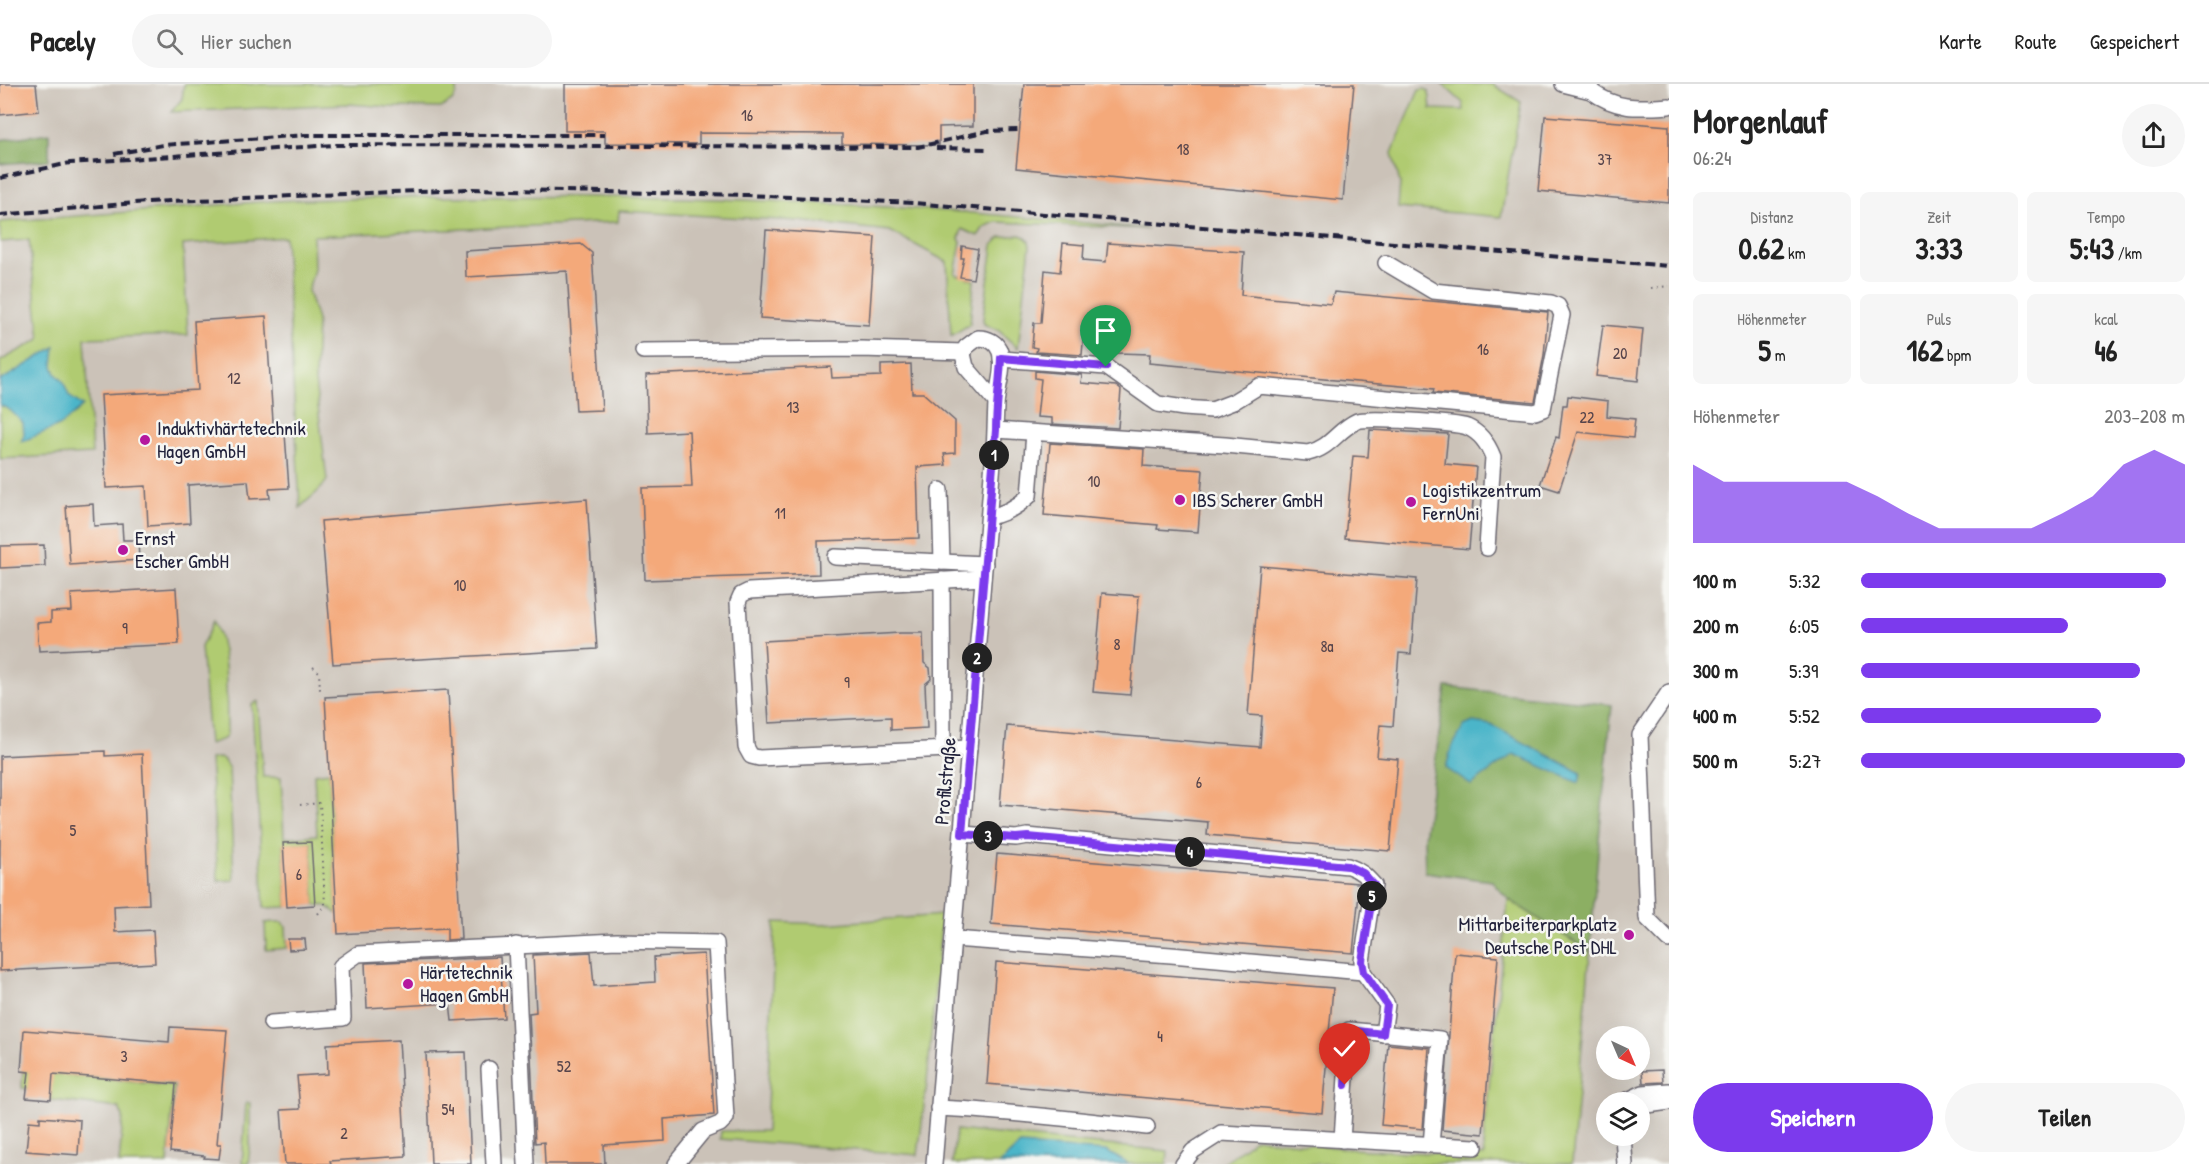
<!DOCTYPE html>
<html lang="de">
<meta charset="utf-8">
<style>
:root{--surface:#fff;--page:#f6f6f6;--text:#222;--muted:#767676;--line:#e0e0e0;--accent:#7c3aed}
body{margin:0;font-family:"Patrick Hand",sans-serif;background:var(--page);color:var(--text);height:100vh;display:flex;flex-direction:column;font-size:22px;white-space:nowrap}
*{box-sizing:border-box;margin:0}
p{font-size:20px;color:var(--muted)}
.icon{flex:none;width:33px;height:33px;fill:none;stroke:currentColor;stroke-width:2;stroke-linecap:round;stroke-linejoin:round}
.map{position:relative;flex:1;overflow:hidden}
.side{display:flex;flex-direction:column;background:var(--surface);width:540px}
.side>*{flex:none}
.needle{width:39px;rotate:136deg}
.fabs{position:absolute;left:1596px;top:942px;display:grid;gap:12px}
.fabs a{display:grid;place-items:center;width:54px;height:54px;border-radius:50%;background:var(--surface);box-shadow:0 6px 24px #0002;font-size:30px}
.pin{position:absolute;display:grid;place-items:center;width:51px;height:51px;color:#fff;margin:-62px -26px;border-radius:50% 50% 50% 0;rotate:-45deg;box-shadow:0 0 6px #0007}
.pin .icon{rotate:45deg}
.km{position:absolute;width:30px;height:30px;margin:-15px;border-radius:50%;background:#222;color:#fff;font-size:16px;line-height:30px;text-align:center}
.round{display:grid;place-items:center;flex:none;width:63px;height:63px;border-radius:32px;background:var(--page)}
.head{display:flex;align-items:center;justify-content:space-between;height:102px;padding:0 24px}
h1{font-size:33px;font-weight:800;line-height:45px}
.stats{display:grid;grid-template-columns:repeat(3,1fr);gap:9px;height:102px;padding:6px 24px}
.stats div{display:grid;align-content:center;border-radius:9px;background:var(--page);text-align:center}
.stats b{font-size:30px;font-weight:800}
.stats small{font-size:16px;font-weight:400}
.stats p{font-size:16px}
.chart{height:168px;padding:12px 24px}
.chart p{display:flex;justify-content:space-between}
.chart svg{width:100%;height:108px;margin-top:6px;fill:var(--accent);opacity:.7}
.button{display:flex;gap:12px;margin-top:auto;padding:12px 24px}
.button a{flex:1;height:69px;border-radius:36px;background:var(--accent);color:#fff;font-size:24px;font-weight:800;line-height:69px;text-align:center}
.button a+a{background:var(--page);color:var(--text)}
ul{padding:0 24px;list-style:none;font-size:20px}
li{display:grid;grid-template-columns:96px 72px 1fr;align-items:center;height:45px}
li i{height:15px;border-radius:8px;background:var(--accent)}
header{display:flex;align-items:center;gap:36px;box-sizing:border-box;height:84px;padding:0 30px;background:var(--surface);border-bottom:2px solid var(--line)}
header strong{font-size:28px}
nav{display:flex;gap:33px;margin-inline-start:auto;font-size:21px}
.search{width:420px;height:54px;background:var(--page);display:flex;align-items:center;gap:15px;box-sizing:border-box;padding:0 21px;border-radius:33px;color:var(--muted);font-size:22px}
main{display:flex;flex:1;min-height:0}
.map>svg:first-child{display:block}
</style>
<header>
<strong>Pacely</strong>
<div class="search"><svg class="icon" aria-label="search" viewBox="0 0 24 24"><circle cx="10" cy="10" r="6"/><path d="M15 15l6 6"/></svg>Hier suchen</div>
<nav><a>Karte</a><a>Route</a><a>Gespeichert</a></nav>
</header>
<main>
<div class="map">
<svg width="1669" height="1080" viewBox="0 0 1669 1080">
<rect width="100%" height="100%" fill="#f6f6f2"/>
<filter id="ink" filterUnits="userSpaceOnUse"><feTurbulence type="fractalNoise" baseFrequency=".0167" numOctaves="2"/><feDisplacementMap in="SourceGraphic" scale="12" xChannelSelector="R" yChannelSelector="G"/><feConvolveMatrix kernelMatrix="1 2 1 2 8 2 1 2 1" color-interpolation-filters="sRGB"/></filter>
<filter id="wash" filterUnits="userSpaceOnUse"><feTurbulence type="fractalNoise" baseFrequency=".008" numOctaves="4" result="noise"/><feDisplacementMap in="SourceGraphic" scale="24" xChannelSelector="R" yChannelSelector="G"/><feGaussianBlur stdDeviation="1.35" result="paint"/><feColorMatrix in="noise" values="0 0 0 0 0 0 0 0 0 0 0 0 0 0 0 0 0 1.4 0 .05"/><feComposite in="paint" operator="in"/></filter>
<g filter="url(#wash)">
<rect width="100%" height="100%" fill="#f4e9d6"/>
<!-- industrial -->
<path fill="#cbc2b8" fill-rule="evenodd" d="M0 0H1669V1080H0ZM1606 952H1640V986H1606ZM1606 1018H1640V1052H1606Z"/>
<!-- green -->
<g fill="#b0cb71" stroke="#697656" stroke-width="1.5">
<polygon points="184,0 458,0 456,10 452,17 441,24 389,23 349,20 171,28 182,15"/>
<polygon points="1442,0 1492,0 1521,18 1501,133 1398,124 1400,99 1392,69 1419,6 1425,5 1429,7 1431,25 1464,26 1463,19"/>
<path d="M416 113C477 113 538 112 599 113 782 114 966 126 1148 145L996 138 984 143 978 152 962 145 959 155 961 158 955 190 974 196 970 240 951 252 947 178 890 147 798 137 619 127 618 138 313 152 314 185 308 207 317 236 315 297 327 396C320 409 309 413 300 424L285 153 183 161 188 251 85 254 92 370 0 375V277L40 255 29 156 0 158V138L271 117Z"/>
<polygon points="1020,151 1025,153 1029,157 1030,162 1018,264 999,247 984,240 983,235 993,161 1001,153"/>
<path d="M214 537C229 568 226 616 227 650L224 655 209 660 201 563Z"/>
<polygon points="258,617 263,693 281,693 284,754 317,751 314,690 329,688 337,830 327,822 315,821 311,758 283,760 287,823 264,824 252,621"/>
<polygon points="218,674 223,675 229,685 234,796 218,797 210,675"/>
<polygon points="1508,815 1590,868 1572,1080 1222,1080 1256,1054 1350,1065 1484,1072 1483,1062"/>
<polygon points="942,831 927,998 918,1071 720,1055 721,1047 766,1047 775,838 824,840"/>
<polygon points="275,838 283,838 286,843 287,864 266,866 265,839"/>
<polygon points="23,987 174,1002 168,1080 119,1080 123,1033 119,1024 51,1016 51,1008 22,1004"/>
<polygon points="246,1019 250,1019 250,1064 248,1080 242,1080"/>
<polygon points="956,1046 1168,1067 1167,1080 952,1080"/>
</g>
<!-- forest -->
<g fill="#8caf63" stroke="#57684f" stroke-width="1.5">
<polygon points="49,49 49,76 0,80 0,56"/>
<polygon points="1446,603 1612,621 1600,744 1590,868 1508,815 1492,797 1425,788 1424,754"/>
</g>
<!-- water -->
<g fill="#4bb5c9" stroke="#366c82" stroke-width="1.5">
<polygon points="55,263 53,282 56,290 63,297 69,312 83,322 61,341 21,358 24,350 23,339 10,326 0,321 0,297"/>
<polygon points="1473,638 1491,641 1581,689 1579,699 1514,670 1471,701 1446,684 1451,665 1464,642"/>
<polygon points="1020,1061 1106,1067 1129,1080 999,1080"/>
</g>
<g id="blocks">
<!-- building -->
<g fill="#f4a97a">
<polygon points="0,0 36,0 39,27 0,31"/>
<polygon points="565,0 973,0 973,42 939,43 939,61 842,60 842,50 699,49 699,60 605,59 605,47 565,47"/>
<polygon points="1024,0 1354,0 1343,116 1016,84"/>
<polygon points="1545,32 1669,42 1669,119 1538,107"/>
<polygon points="766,146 875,153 869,241 760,234"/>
<polygon points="1063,159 1084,161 1083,176 1106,178 1108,159 1244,168 1241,211 1331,220 1334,208 1548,228 1544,271 1535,318 1433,309 1434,305 1149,279 1150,270 1117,269 1120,234 1092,230 1091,236 1085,235 1082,271 1036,268 1037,264 1032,263 1034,239 1041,239 1045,186 1060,188"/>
<polygon points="581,160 592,169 602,326 576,327 567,187 466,193 465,167"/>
<polygon points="962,162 978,165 973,195 960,193 964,174 961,174"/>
<polygon points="266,232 274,352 285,350 289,404 269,405 270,414 250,415 248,397 188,401 190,439 148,442 146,402 106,404 101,311 198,306 194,237"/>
<polygon points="1603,241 1643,245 1638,297 1596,292"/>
<polygon points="911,280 912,309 923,309 955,337 955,369 944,370 946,381 917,383 919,454 818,457 819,490 645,496 642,404 692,403 689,347 648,349 646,291 831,283 832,294 881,292 881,281"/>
<polygon points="1035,287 1082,291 1081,299 1116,302 1121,306 1118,344 1052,340 1052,334 1037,333 1041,295 1035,294"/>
<polygon points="1568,312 1608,317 1607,332 1635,335 1633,354 1578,348 1559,407 1540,401 1556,353 1559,354 1563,321 1567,321"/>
<polygon points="1370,346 1448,350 1445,380 1476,383 1469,465 1345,454 1353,372 1368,373"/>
<polygon points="1050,359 1144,365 1143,382 1203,386 1198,448 1157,445 1158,441 1044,431"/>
<polygon points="587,415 597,565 333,580 321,437"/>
<polygon points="93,420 94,442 122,440 123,456 138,456 139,476 70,481 66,422"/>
<polygon points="44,461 45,482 0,484 0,462"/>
<polygon points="1260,482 1417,495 1411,570 1399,569 1393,642 1380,641 1377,673 1398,675 1390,767 1207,751 1208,738 1000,721 1007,642 1260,663 1262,632 1248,631"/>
<polygon points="176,504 179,560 39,567 37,539 51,538 51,528 72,527 71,510"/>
<polygon points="1102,509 1139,512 1130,611 1093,608"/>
<polygon points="900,549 923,549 924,579 930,584 931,595 925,600 927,644 891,646 891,633 769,639 764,557"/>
<polygon points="448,606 461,855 447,856 447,844 338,850 325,613"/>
<polygon points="105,667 105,672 142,670 149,820 114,822 115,848 153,846 155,879 0,887 0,672"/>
<polygon points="311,758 315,821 287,823 283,759"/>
<polygon points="997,770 1358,799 1360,800 1353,869 991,840"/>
<polygon points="288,855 305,855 306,865 289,866"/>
<polygon points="591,868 594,902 655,898 654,873 704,870 714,1031 664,1035 665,1057 604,1061 605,1080 545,1080 544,1058 535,1059 529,929 536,928 533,871"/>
<polygon points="1455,869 1498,873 1483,1050 1442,1046"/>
<polygon points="500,873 504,934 452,937 450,919 367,924 365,879"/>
<polygon points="996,878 1333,904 1322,1029 987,1000"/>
<polygon points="170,943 227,946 217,1060 221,1060 219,1075 204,1074 205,1072 170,1068 176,1000 53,990 51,1016 26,1014 29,988 21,987 24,946 169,958"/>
<polygon points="399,956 406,1072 330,1077 331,1080 285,1080 281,1026 300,1025 297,992 328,990 327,960"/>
<polygon points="1388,960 1429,964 1423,1045 1381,1041"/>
<polygon points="466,968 471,1080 431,1080 426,969"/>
<polygon points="1662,986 1663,998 1643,999 1642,987"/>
<polygon points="40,1033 80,1036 78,1071 26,1067 29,1037 40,1038"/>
</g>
</g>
</g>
<g filter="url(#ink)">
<use href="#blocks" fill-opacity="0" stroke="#6c6871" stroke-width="1.5"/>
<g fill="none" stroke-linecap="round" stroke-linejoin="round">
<defs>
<g id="minor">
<polyline points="1563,0 1591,7"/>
<path d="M1590 0 1591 7C1617 26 1638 24 1669 22"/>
<polyline points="643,267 861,265 964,268"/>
<polyline points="1001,275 1106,283 1158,320 1184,324 1212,326 1233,318 1259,302 1535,328 1543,325 1562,231 1558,222 1551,219 1433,207 1386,179"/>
<path d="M996 346 1225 361 1308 369C1332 363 1337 346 1357 337 1368 333 1456 339 1467 343 1481 349 1488 360 1493 373L1487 464"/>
<polyline points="940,406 942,478"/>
<path d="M989 433C1005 430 1017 423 1029 412L1034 349"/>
<polyline points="835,473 985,480"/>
<polyline points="942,496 943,666"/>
<polyline points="1669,608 1640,651 1647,834 1669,856"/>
<polyline points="969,664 759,674 751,672 746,663 738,518 741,511 749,507 983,494"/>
<path d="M962 750 1016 754 1027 752 1348 782C1360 786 1366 792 1374 801L1362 877 1363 888 1387 921 1383 950"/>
<polyline points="953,855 1171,871 1363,888"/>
<polyline points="516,861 526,1080"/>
<polyline points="271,939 343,934 341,882 358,870 617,857 716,859 726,1034 720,1040 703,1047 676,1080"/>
<polyline points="489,985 494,1080"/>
<polyline points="1624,1018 1643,1009 1669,1007"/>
<polyline points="1640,1022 1669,1018"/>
<path d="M938 1024C1008 1027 1077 1036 1147 1043"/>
<polyline points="1623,1052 1625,1080"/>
<polyline points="1342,1056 1349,946 1440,955 1431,1061"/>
<path d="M934 1080 993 378C995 359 995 339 996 320 997 304 1005 285 1000 268 997 258 988 254 978 254L966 263 963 270 966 283 996 318"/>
<polyline points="1183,1080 1193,1067 1221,1049 1475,1063"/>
</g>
</defs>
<!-- minor casing -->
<use href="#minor" stroke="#6c6871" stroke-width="18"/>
<!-- path -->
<g stroke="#6c6871" stroke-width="2" stroke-dasharray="1.5 4.5" stroke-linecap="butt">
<polyline points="1651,204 1669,202"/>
<polyline points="313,583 319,588 320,606"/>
<polyline points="300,721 320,719 325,821 317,831"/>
</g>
<!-- minor -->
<use href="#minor" stroke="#fff" stroke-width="15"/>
<!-- rail -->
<g stroke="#22223b" stroke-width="4" stroke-dasharray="9 4.5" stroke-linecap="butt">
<polyline points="936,64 988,65"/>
<polyline points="114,70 163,61 307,51 605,51"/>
<polyline points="0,94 70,79 333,61 918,63 987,47 1019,46"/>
<polyline points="0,131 146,118 468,105 747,111 913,119 1669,182"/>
</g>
</g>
</g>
<g fill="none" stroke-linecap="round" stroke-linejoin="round" filter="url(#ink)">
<defs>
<path id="route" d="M1106 283 1001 274C1000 299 996 322 996 346L962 750 1016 754 1028 753 1348 782 1363 789 1374 801 1362 877 1364 888 1387 921 1383 950 1349 946 1345 1001"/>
</defs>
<!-- route casing -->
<use href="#route" stroke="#fff" stroke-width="12"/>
<!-- route -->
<use href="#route" stroke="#7c3aed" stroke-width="8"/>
</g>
<!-- markers -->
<g fill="#b5179e" stroke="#f6f6f2" stroke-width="2">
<circle cx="145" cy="356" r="6"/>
<circle cx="1180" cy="416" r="6"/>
<circle cx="1411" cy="418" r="6"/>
<circle cx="123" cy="466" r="6"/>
<circle cx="1629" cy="851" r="6"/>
<circle cx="408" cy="900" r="6"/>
</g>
<g text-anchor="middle" stroke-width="5" stroke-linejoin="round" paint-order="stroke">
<!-- number labels -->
<g font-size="16" fill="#56444b">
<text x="747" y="37">16</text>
<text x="1183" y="71">18</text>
<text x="1605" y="81">37</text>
<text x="1483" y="271">16</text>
<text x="1620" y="275">20</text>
<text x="234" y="300">12</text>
<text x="793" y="329">13</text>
<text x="1587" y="339">22</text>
<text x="1094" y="403">10</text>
<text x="780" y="435">11</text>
<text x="460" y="507">10</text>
<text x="125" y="550">9</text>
<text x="1117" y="566">8</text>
<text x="1327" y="568">8a</text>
<text x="847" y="604">9</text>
<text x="1199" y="704">6</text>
<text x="73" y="752">5</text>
<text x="299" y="796">6</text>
<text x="1160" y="958">4</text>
<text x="124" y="978">3</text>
<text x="564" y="988">52</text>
<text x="448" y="1031">54</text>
<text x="344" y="1055">2</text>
</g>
<!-- poi labels -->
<g font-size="20" fill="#22223b" stroke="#f6f6f2" text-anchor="start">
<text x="157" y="351">Induktivhärtetechnik<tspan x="157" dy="23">Hagen GmbH</tspan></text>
<text x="1423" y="413">Logistikzentrum<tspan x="1423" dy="23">FernUni</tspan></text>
<text x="1192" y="423">IBS Scherer GmbH</text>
<text x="135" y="461">Ernst<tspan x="135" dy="23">Escher GmbH</tspan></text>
<text x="1617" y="847" text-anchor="end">Mittarbeiterparkplatz<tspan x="1617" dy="23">Deutsche Post DHL</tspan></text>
<text x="420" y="895">Härtetechnik<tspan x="420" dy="23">Hagen GmbH</tspan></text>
</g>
<!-- street labels -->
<g font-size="20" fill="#22223b" stroke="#f6f6f2">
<text transform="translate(945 697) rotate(-85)" y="7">Profilstraße</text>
</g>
</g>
</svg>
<div class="fabs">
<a><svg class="needle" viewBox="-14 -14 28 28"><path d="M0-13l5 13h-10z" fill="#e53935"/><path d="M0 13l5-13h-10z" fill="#767676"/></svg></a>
<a><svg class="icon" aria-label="layers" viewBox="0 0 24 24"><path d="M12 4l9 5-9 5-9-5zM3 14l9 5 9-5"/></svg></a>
</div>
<div class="pin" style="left:1106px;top:283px;background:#1e9e55"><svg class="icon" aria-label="arrive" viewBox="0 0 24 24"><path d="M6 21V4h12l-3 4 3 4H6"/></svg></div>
<div class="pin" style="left:1345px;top:1001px;background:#d93025"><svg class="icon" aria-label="check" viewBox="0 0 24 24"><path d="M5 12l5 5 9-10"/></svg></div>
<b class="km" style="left:994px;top:371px">1</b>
<b class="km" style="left:977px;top:574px">2</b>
<b class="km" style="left:988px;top:752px">3</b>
<b class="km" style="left:1190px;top:768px">4</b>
<b class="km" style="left:1372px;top:812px">5</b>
</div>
<section class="side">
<div class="head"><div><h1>Morgenlauf</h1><p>06:24</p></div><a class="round"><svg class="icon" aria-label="share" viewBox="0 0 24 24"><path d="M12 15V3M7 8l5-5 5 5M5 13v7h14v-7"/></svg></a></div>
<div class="stats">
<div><p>Distanz</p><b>0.62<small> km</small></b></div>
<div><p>Zeit</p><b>3:33</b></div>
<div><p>Tempo</p><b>5:43<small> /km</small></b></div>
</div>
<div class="stats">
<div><p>Höhenmeter</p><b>5<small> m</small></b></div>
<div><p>Puls</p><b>162<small> bpm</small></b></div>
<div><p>kcal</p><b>46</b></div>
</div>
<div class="chart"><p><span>Höhenmeter</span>203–208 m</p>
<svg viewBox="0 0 160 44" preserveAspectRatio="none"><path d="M0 44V12L10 19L20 19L30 19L40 19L50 19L60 25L70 32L80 38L90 38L100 38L110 38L120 32L130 25L140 12L150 6L160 12V44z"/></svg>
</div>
<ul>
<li><b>100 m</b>5:32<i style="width:94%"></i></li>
<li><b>200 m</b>6:05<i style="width:64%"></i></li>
<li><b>300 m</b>5:39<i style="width:86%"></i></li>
<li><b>400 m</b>5:52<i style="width:74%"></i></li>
<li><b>500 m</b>5:27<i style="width:100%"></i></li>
</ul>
<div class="button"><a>Speichern</a><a>Teilen</a></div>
</section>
</main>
